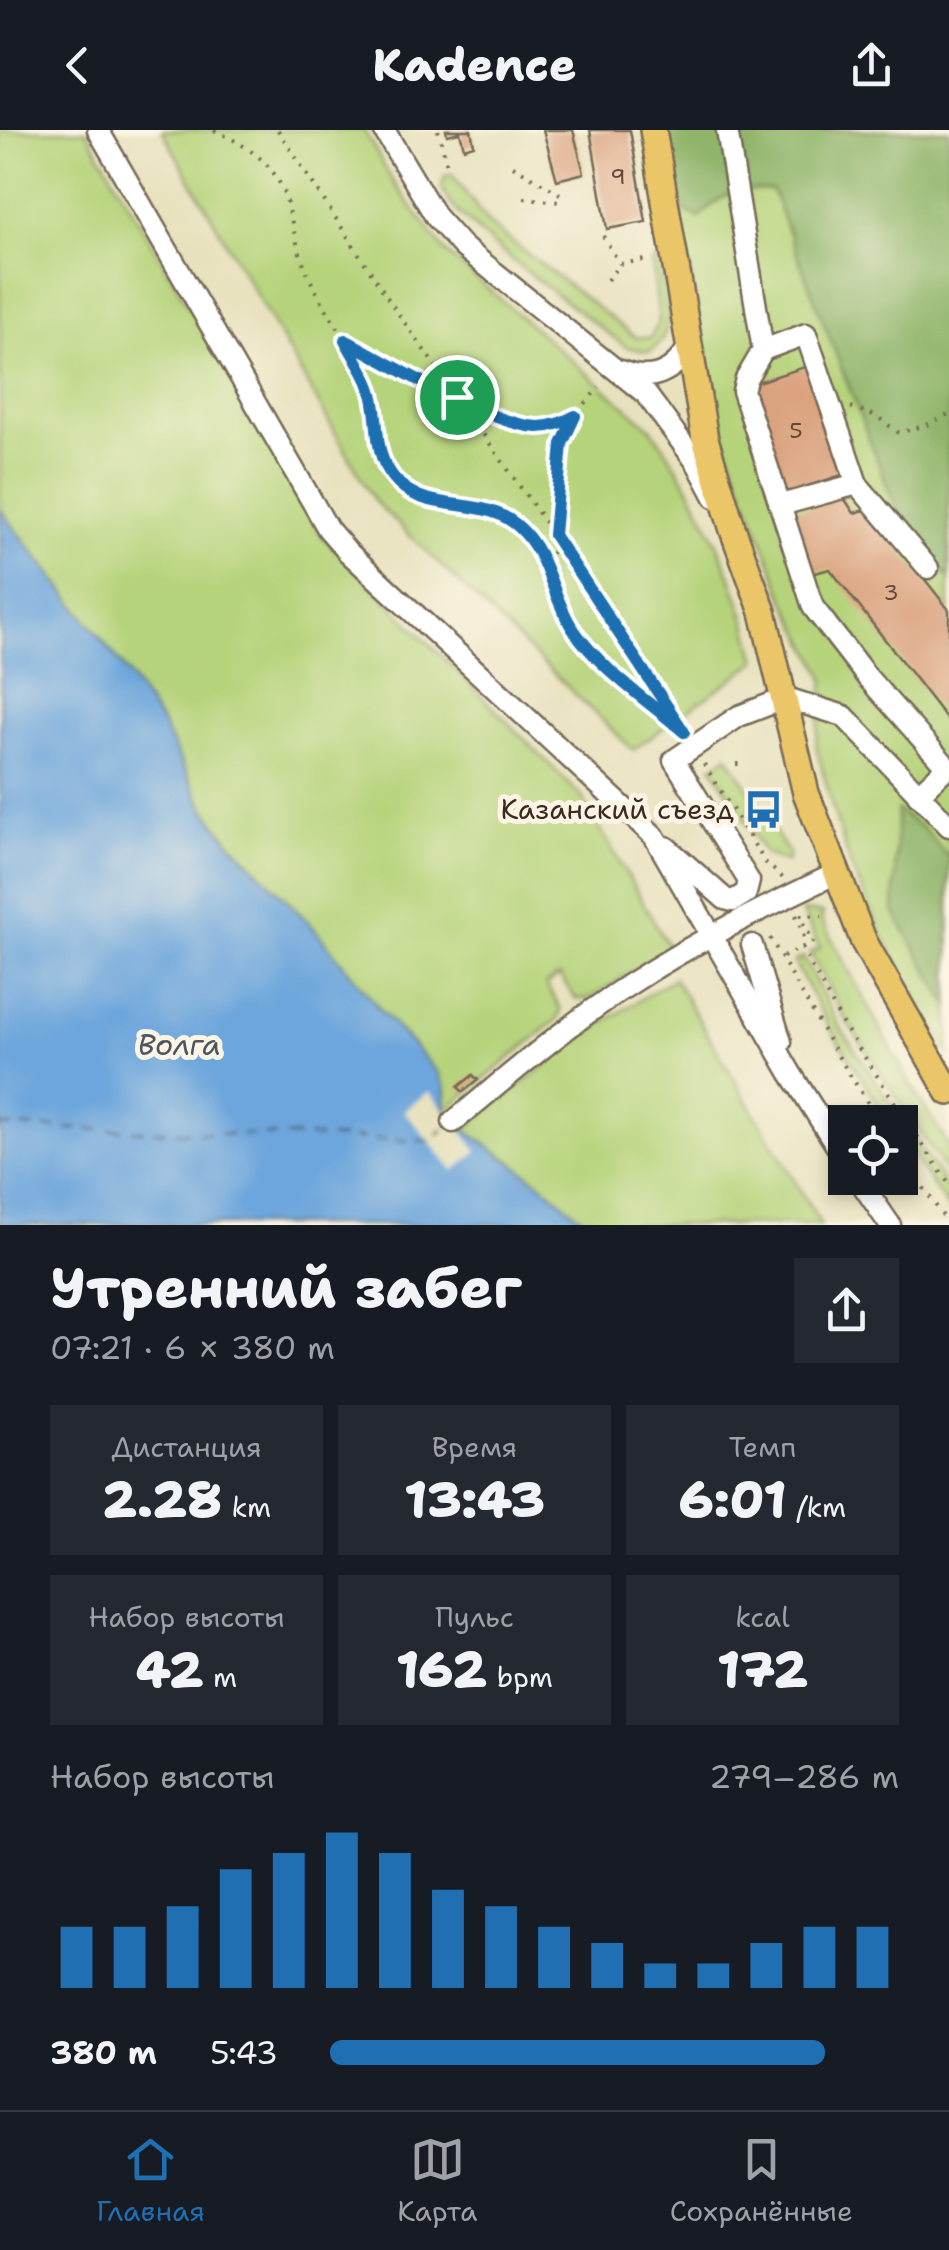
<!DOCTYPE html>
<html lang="ru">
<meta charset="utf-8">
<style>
:root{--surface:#171b24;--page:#242831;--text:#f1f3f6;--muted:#9ea1a6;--line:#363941;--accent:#1f6fb2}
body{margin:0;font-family:"Shantell Sans",sans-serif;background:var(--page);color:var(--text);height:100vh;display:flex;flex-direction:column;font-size:38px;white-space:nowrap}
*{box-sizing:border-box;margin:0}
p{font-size:32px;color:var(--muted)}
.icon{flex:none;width:55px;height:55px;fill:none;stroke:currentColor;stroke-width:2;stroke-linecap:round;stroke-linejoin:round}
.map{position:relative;height:1095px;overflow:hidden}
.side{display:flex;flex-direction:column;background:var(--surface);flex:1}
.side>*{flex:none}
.controls{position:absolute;left:828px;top:975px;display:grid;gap:20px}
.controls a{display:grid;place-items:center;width:90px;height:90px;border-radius:0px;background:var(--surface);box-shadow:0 5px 15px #0003;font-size:50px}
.pin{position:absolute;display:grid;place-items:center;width:85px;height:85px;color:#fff;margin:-42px;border:5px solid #fff;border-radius:50%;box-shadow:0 2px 10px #0007}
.round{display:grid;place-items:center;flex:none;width:105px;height:105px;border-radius:0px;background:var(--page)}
.overview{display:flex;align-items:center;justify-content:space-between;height:170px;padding:0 50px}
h1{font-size:55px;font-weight:800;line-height:75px}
.figures{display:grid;grid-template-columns:repeat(3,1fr);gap:15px;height:170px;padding:10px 50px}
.figures div{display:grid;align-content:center;border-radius:0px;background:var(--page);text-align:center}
.figures b{font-size:50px;font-weight:800}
.figures small{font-size:28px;font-weight:400}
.figures p{font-size:28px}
.chart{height:280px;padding:20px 50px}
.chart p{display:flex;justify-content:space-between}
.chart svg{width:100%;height:180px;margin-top:10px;stroke:var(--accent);stroke-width:6}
ul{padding:0 50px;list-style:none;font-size:32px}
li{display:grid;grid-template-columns:160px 120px 1fr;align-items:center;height:75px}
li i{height:25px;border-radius:12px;background:var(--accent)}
header{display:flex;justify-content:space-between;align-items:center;height:130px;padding:0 50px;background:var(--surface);font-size:45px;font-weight:800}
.tabs{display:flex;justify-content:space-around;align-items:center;height:140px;border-top:2px solid var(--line);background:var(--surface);font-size:28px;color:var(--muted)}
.tabs a{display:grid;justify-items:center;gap:5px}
.tabs .current{color:var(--accent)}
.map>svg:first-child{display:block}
</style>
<header><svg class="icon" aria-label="back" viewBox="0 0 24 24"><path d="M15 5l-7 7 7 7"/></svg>Kadence<svg class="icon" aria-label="share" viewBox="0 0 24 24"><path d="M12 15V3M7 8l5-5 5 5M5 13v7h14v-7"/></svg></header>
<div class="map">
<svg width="949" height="1095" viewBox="0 0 949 1095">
<rect width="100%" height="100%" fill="#fcf5e5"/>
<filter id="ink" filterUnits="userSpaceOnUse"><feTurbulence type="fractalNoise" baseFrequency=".01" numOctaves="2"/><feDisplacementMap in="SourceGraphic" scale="20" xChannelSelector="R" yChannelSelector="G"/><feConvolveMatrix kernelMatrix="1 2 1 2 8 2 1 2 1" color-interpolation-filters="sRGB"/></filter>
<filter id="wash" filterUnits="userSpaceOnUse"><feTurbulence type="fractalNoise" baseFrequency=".0048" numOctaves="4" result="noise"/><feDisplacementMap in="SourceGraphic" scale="40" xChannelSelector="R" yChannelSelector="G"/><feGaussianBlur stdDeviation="2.25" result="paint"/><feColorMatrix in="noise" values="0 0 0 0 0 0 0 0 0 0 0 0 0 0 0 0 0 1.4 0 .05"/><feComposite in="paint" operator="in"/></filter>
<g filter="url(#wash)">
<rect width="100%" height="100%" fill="#e7e1bd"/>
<!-- green -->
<g fill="#b5d37a" stroke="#787e4c" stroke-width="2.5">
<polygon points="0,0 86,0 322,406 582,667 670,819 588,869 576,869 560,846 546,854 561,880 558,889 445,981 446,960 439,944 383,883 313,797 232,714 205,679 163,596 124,538 0,379"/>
<path d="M162 0H364L392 50 446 123 651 298C702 369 736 447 757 531L633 620 375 372Z"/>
<polygon points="666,0 949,0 949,923 889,818 852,739 835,686 816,616 825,548 785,470 726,313 703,222"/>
<path d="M452 44 489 94 635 207 650 208 659 192 652 131 659 130C664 160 680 203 649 222L626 217C592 190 454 93 443 61 441 55 443 52 445 46Z"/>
<polygon points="728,626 757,672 750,677 760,693 767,689 789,724 787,732 765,724 712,636"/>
<polygon points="802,781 823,783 821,789 910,954 949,1016 949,1046 846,890 810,823 820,818"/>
<polygon points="803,827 838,894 949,1061 949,1079 900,1007 900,992 890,992 830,898 794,832"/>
<polygon points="674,848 821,1095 590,1095 507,1028 462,1001 581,907"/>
</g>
<!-- forest -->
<g fill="#90b56a" stroke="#667044" stroke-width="2.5">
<path d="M666 0H949V449L898 383 772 60C735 60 725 60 699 88L679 77Z"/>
<polygon points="897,680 924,699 949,728 949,876 894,782"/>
</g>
<!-- water -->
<polygon fill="#6da6dc" stroke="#54687d" stroke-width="2.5" points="0,379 124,538 163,596 205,680 232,714 313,797 383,883 439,944 446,960 445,981 453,991 535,1049 590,1095 0,1095"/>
<!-- pier -->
<polygon fill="#e7e1bd" points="429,961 478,1021 454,1041 404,981"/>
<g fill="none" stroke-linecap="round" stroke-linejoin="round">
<!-- ferry -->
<polyline stroke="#4c5560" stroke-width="2.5" stroke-dasharray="12 10" stroke-linecap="butt" points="0,996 429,1011 444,999"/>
</g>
<g id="blocks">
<!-- building -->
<g fill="#daa27e">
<polygon points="446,0 471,0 474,15 464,18 460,2 447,5"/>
<polygon points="543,0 573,0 584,43 557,50"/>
<polygon points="590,0 630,0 646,92 607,99"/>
<polygon points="808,236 842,345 783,364 751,254"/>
<polygon points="842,365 854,383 869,379 949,480 949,592 830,439 811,444 790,382"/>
<polygon points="473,945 478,950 463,962 458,957"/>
</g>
</g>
</g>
<g filter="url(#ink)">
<use href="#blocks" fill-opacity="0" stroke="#776a56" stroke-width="2.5"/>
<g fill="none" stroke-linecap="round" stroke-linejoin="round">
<defs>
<g id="minor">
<polyline points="98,0 328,399 348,422 654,706 790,942 845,1029"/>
<polyline points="384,0 436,87 463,117 646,264 697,333 715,367"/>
<polyline points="727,0 763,220 746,249 743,261 813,477 867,547 947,637 918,665"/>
<polyline points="763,220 806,204 857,354 781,375"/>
<path d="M621 241C650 253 674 243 689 216"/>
<polyline points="857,354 928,438"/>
<polyline points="666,717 725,769 733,771 746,763 749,751 674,630 739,586 786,568 844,586 949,696"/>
<polyline points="752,815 781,912"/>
<path d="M453 992C511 944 568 894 630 854 696 811 765 777 835 744"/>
<polyline points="858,1048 890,1095"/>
</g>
<polyline id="major" points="653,0 705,309 733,400 763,482 806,663 864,812 949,962"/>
</defs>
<!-- minor casing -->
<use href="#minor" stroke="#776a56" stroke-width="25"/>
<!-- major casing -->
<use href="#major" stroke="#776a56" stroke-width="30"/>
<!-- path -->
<g stroke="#776a56" stroke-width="4" stroke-dasharray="2.5 8" stroke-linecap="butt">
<path d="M214 0C306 43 276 75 311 151 328 187 356 219 370 257 380 282 373 315 386 338 418 392 480 360 520 398 549 424 552 467 573 498 599 537 642 566 678 597"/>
<polyline points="278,0 393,176 554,405 683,601"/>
<polyline points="438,0 447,35"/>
<polyline points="513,36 560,64"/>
<polyline points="524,68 559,72"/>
<polyline points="603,106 620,134"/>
<polyline points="607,150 620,134 651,129"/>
<polyline points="347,210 454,266"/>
<path d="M462 270C496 291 538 305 575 286"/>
<polyline points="851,277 876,286 899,303 930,294 949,284"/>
<polyline points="549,445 562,314 575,286 599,257"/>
<polyline points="704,634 765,732 784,749"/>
<polyline points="736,634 739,634"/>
<polyline points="796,785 806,813"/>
<polyline points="800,785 822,786"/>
<polyline points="770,808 838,926 880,992"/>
<polyline points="802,818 842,893 949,1054"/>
<polyline points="783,827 813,812 800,785"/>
<polyline points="900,1023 949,1095"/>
</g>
<!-- minor -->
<use href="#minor" stroke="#fff" stroke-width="20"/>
<!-- major -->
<use href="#major" stroke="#ebc669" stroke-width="25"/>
</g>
</g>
<g fill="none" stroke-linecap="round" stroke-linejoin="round" filter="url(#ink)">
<defs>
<path id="route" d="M345 210C392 234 489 295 538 297 552 297 563 292 575 286L562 314 554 405 684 602C647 570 601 540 573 499 552 468 549 425 520 398 481 360 418 392 387 338 373 315 380 282 370 257 364 241 353 225 345 210Z"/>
</defs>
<!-- route casing -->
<use href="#route" stroke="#fff" stroke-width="20"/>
<!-- route -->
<use href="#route" stroke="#1f6fb2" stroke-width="12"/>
</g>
<!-- icons -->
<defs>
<symbol id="bus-bare" viewBox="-9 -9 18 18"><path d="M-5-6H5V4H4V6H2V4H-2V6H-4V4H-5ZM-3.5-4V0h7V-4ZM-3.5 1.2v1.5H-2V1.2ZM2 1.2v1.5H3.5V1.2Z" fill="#1f6fb2" stroke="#fcf5e5" stroke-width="2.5" paint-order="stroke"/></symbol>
</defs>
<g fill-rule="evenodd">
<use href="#bus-bare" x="736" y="652" width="55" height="55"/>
</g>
<g text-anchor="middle" stroke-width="10" stroke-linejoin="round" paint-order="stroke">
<!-- number labels -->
<g font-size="22" fill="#634836">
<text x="618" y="54">9</text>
<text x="796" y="308">5</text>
<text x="891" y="470">3</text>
</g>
<!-- poi labels -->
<g font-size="28" fill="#3b2a1e" stroke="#fcf5e5" text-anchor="end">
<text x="734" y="689">Казанский съезд</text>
</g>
<!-- water labels -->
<g font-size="30" font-style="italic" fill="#4c5560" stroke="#fcf5e5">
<text x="179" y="925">Волга</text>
</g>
</g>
</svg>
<div class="controls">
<a><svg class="icon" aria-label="locate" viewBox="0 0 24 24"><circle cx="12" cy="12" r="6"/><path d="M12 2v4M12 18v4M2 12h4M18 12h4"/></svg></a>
</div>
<div class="pin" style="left:457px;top:267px;background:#1e9e55"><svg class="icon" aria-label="arrive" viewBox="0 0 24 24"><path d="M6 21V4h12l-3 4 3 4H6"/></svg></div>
</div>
<section class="side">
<div class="overview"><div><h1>Утренний забег</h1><p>07:21 · 6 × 380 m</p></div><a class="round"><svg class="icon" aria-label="share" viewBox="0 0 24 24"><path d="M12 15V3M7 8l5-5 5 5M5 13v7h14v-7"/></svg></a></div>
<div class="figures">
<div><p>Дистанция</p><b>2.28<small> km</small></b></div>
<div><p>Время</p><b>13:43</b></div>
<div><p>Темп</p><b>6:01<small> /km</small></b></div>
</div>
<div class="figures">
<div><p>Набор высоты</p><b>42<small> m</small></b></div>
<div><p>Пульс</p><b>162<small> bpm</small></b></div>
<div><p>kcal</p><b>172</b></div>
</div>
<div class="chart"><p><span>Набор высоты</span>279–286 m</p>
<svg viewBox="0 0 160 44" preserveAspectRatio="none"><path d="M5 44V29M15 44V29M25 44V24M35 44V15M45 44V11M55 44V6M65 44V11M75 44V20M85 44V24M95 44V29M105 44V33M115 44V38M125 44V38M135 44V33M145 44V29M155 44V29"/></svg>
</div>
<ul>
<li><b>380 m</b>5:43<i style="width:87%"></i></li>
</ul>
</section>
<nav class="tabs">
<a class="current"><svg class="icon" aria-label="home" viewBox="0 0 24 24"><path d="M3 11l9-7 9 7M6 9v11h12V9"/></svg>Главная</a>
<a><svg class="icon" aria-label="map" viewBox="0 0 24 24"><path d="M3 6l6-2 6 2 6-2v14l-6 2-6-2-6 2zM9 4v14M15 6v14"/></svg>Карта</a>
<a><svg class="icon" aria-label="saved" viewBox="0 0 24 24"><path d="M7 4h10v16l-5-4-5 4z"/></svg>Сохранённые</a>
</nav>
